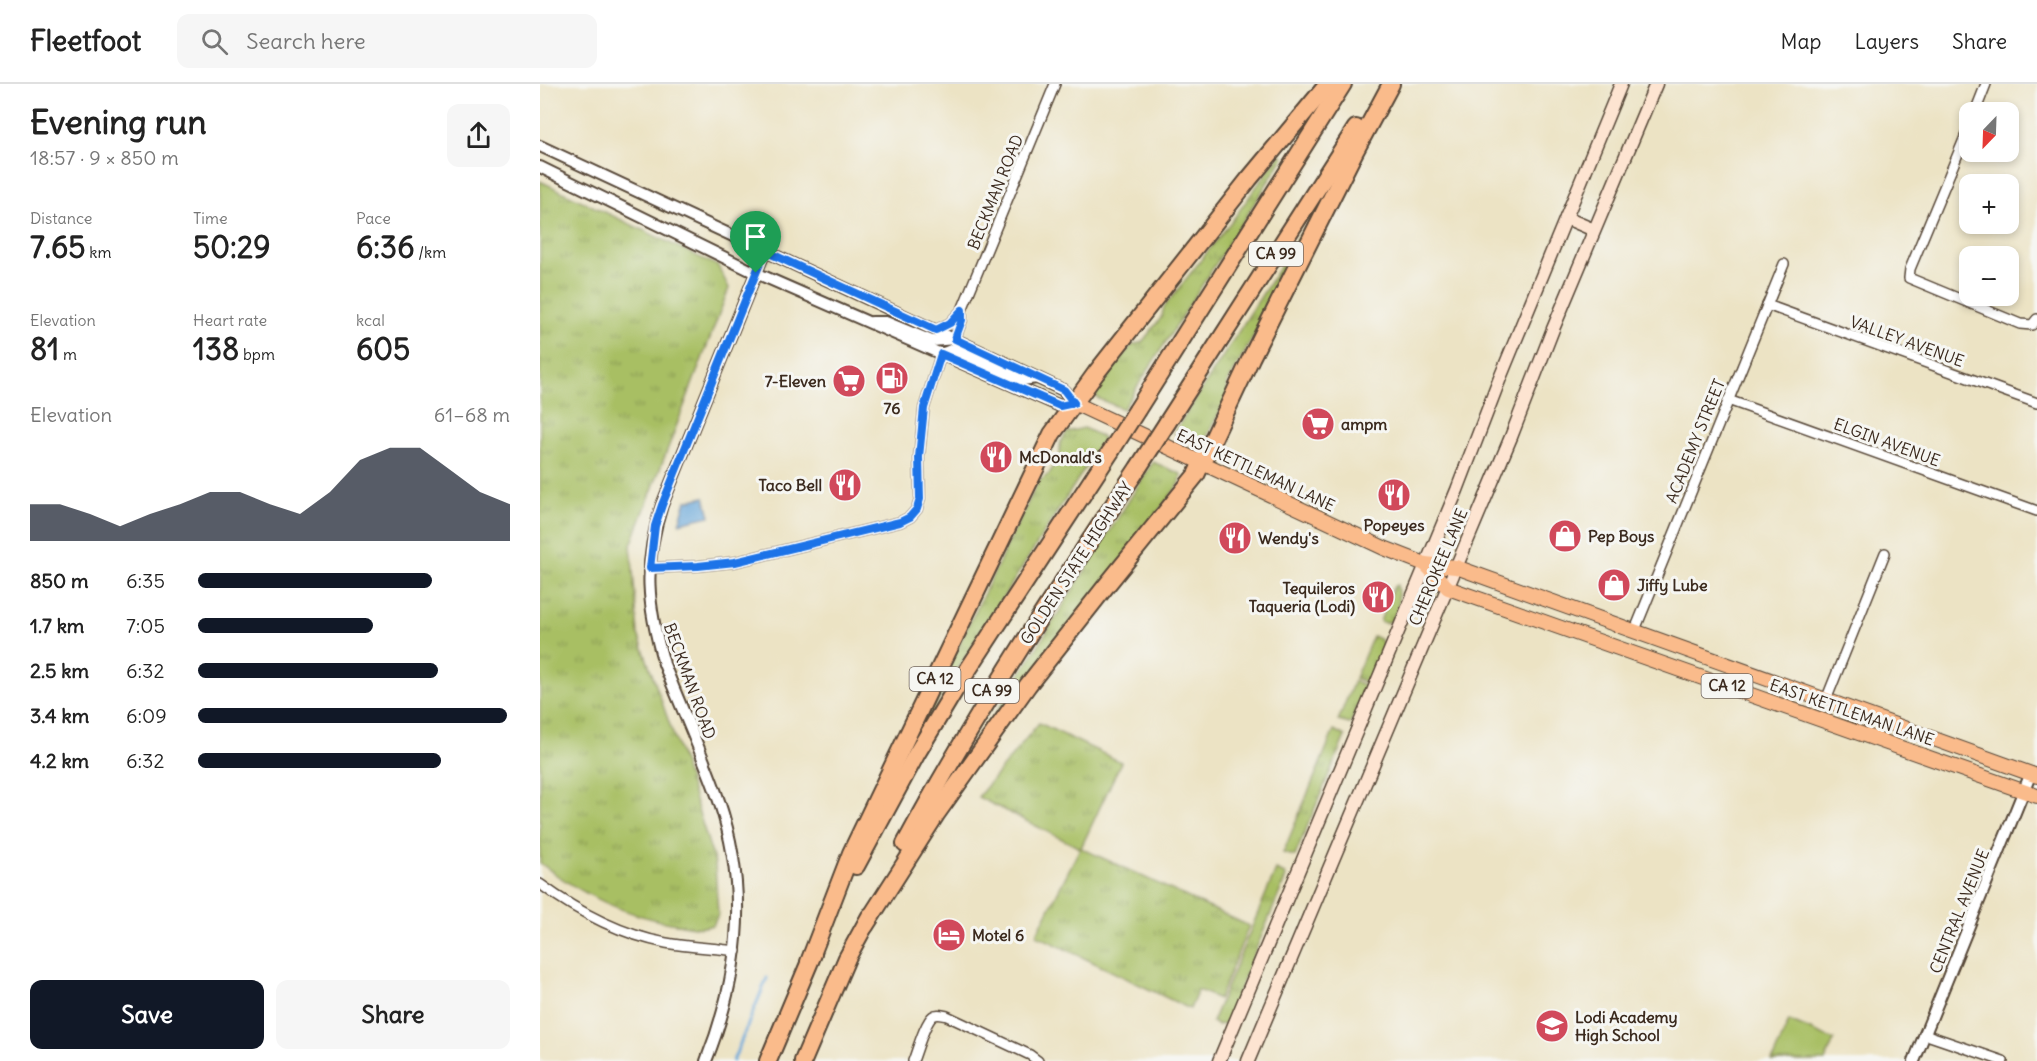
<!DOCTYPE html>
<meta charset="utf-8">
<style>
:root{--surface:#fff;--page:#f6f6f6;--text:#222;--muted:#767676;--line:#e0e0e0;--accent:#111827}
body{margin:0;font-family:Delius,sans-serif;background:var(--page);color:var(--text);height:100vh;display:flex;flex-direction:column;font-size:22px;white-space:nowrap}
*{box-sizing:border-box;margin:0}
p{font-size:20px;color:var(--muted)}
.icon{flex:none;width:33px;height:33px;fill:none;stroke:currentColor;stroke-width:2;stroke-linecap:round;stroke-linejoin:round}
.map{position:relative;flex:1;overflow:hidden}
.side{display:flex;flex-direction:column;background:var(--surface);width:540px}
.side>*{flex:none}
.needle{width:39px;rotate:203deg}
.buttons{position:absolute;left:1419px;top:18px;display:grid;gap:12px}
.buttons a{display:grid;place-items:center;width:60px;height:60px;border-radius:12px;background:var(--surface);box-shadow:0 3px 9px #0003;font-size:30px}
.pin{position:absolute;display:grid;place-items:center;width:51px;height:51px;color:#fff;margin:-62px -26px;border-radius:50% 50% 50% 0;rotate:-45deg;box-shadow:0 0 6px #0007}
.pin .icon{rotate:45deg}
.round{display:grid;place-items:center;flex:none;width:63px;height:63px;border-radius:12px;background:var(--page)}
.summary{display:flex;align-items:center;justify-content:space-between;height:102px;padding:0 30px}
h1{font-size:33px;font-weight:800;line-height:45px}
.stats{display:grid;grid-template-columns:repeat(3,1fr);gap:9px;height:102px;padding:6px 30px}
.stats div{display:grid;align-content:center}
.stats b{font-size:30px;font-weight:800}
.stats small{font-size:16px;font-weight:400}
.stats p{font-size:16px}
.chart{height:168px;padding:12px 30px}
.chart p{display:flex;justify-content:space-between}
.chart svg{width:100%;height:108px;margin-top:6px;fill:var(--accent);opacity:.7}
.action{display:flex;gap:12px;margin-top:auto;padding:12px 30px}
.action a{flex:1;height:69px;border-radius:12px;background:var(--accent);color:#fff;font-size:24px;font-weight:800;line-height:69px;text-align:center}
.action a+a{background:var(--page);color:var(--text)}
ul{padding:0 30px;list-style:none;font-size:20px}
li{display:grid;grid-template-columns:96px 72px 1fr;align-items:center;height:45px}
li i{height:15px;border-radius:8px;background:var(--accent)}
header{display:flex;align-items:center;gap:36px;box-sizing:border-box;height:84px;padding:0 30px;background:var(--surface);border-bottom:2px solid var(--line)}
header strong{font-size:28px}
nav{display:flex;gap:33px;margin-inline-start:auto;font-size:21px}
.search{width:420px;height:54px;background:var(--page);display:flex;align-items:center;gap:15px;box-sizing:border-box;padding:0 21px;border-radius:12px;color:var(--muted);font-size:22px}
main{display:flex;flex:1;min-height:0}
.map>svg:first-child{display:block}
</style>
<header>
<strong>Fleetfoot</strong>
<div class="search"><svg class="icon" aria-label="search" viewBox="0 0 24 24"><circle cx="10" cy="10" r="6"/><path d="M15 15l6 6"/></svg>Search here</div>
<nav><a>Map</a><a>Layers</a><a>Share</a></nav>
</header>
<main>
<section class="side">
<div class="summary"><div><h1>Evening run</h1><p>18:57 · 9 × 850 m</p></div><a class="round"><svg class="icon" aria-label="share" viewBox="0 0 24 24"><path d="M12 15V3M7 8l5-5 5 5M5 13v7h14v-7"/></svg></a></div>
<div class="stats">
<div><p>Distance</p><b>7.65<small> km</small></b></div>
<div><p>Time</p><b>50:29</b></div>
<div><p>Pace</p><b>6:36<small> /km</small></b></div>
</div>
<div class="stats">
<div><p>Elevation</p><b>81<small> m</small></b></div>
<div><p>Heart rate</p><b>138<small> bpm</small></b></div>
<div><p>kcal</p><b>605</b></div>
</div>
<div class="chart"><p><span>Elevation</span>61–68 m</p>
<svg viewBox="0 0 160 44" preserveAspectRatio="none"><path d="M0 44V29L10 29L20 33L30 38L40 33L50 29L60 24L70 24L80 29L90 33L100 24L110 11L120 6L130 6L140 15L150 24L160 29V44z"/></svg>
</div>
<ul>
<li><b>850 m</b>6:35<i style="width:75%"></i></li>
<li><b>1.7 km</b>7:05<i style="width:56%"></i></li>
<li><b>2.5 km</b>6:32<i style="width:77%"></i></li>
<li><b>3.4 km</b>6:09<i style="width:99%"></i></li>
<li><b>4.2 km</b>6:32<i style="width:78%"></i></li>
</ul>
<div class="action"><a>Save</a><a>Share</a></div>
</section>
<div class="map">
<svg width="1497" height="977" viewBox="0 0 1497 977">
<defs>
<pattern id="grass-tufts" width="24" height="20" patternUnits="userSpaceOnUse" patternTransform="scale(1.5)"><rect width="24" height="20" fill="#a8bf64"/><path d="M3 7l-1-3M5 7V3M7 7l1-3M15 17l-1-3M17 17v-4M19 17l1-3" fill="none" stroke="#8a9b52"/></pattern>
</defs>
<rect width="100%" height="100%" fill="#f6f6f2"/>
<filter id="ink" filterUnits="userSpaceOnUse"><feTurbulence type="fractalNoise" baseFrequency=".0167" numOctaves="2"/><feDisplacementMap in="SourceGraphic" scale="12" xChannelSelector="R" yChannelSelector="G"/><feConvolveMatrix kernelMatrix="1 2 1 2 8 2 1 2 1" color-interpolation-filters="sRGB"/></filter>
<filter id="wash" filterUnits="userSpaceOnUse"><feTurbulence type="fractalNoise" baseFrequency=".008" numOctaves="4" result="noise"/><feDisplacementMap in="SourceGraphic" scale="24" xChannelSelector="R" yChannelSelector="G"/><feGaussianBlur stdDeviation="1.35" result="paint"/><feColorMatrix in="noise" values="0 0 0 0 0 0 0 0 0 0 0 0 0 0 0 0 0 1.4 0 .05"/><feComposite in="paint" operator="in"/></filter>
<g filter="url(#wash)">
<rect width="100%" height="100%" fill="#ece3c4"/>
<!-- grass -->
<g fill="url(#grass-tufts)" stroke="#727441" stroke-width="1.5">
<polygon points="740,70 744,73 583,325 559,315 556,312 557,305 592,261 602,258 621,234 624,223 694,134"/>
<path d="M0 97 178 182 189 204 91 461 98 550 144 681 175 780 178 831 173 841C160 846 150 842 136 840 87 832 40 810 0 779Z"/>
<polygon points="769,137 776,140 687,300 688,311 663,360 657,361 634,349"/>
<polygon points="544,344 564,354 407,602 371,665 369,664 498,398 509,390 520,370 520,359 527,348"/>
<polygon points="613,378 641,390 640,399 457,640 452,635"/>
<polygon points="857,501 859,521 852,537 845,539 840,537 854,502"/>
<polygon points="833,552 841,556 843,562 827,599 815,594"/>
<polygon points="814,597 826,602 810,640 798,637"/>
<polygon points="499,639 581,678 541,764 709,842 679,915 658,906 650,925 496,851 540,764 438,713"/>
<polygon points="794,646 805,652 755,772 743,769"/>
<polygon points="736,786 745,790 746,793 685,940 677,941 672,938"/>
</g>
<!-- park -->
<polygon fill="#a8bf64" stroke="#727441" stroke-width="1.5" points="1249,937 1294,956 1285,977 1232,977"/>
<!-- water -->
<polygon fill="#66a6d9" stroke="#50687c" stroke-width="1.5" points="165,413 170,432 139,439 146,417"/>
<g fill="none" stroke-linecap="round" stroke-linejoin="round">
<!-- stream -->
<polyline stroke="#66a6d9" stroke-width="3" points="193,977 227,894"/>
</g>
</g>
<g filter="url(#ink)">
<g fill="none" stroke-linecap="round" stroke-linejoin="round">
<defs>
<g id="minor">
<polyline points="1435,28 1446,0"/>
<polyline points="1430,41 1370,185 1369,194 1480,240 1492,241 1497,235"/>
<polyline points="1227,221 1497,319"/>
<polyline points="396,246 410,239 422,226 515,0"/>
<polyline points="415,255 422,236 422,226"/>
<polyline points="1188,316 1497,427"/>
<polyline points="110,484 158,482 195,478 360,438 370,433 377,425 380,415 379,373 384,324 401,270"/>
<polyline points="1095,546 1244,180"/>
<polyline points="1286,616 1345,469"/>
<path d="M0 800C38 828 79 850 126 859 149 863 173 864 196 867"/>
<polyline points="1384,950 1463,977"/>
<path d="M373 977C377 967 385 938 393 932 397 929 402 931 407 932L490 971 498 977"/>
</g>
<g id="tertiary">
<polyline points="0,62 523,306 534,319 520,322 216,189 0,83"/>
<polyline points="332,238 346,238 392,257 415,255"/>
<polyline points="401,270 413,265 483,296 496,294"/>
<path d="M166 977C200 892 209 805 179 717 163 671 142 626 124 580 107 521 103 480 122 421L225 167"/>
<polyline points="1374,977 1491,689"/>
</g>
<g id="secondary">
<polyline points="1026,134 1054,146"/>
<polyline points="679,977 917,406 960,294 1081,0"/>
<polyline points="708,977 971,353 1013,245 1116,0"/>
</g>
<g id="primary">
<polyline points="534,319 844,464 885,480 916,483 1497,692"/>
<polyline points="885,480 908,504 1497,712"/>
</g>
<g id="motorway">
<polyline points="597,326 803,0"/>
<polyline points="627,339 816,44"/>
<path d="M365 760C435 630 516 507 598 384"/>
<polyline points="316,782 377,669 416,604 571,367"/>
<polyline points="325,842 397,729 488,601 566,502 656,391 711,274 815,67 851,0"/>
<polyline points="269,878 311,769 512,350 556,289 709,95 788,0"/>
<polyline points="228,977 273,870"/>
<polyline points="263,977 307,874 330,832"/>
</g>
</defs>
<!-- minor casing -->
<use href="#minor" stroke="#564637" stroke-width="12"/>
<!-- tertiary casing -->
<use href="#tertiary" stroke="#564637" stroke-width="14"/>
<!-- secondary casing -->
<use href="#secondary" stroke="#564637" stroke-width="15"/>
<!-- primary casing -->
<use href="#primary" stroke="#564637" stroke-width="16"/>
<!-- motorway casing -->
<use href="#motorway" stroke="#564637" stroke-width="20"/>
<!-- minor -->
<use href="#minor" stroke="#fff" stroke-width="9"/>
<!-- tertiary -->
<use href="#tertiary" stroke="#fff" stroke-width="10"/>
<!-- secondary -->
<use href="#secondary" stroke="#fde4d1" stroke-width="12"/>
<!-- primary -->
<use href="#primary" stroke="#fabb8b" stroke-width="14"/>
<!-- motorway -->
<use href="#motorway" stroke="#fabb8b" stroke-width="16"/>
<defs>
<g id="motorway-bridge">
<polyline points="571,367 597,326"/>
<polyline points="598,384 627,339"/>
</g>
</defs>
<!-- motorway-bridge casing -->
<use href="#motorway-bridge" stroke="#564637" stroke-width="20" stroke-linecap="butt"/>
<!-- motorway-bridge -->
<use href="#motorway-bridge" stroke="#fabb8b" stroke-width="16"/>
</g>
</g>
<g fill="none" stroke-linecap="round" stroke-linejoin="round" filter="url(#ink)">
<defs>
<polygon id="route" points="225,167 396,246 410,239 422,226 422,236 415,255 524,306 534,319 520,322 401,270 384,324 379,373 380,415 377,425 370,433 360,438 195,478 158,482 110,484 115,442 122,421"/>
</defs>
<!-- route casing -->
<use href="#route" stroke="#fff" stroke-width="12"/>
<!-- route -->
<use href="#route" stroke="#1a73e8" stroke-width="8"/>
</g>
<!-- icons -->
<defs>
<symbol id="fuel-disc" viewBox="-11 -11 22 22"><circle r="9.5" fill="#d1495b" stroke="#f6f6f2"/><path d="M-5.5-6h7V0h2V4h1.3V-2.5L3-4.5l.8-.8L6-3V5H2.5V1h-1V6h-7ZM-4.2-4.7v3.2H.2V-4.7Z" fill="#fff"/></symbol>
<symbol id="supermarket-disc" viewBox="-11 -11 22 22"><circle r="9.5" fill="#d1495b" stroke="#f6f6f2"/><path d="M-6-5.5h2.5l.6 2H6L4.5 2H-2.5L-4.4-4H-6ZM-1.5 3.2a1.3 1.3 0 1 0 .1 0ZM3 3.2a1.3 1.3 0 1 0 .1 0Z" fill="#fff"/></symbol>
<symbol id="restaurant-disc" viewBox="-11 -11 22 22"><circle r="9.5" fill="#d1495b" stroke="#f6f6f2"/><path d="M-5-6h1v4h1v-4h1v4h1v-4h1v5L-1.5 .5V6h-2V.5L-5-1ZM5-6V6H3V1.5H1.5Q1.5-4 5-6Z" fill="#fff"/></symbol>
<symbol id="shop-disc" viewBox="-11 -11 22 22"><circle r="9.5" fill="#d1495b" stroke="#f6f6f2"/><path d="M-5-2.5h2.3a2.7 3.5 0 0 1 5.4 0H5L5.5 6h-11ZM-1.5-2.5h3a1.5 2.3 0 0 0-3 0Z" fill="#fff"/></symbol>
<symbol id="hotel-disc" viewBox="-11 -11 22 22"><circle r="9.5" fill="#d1495b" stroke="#f6f6f2"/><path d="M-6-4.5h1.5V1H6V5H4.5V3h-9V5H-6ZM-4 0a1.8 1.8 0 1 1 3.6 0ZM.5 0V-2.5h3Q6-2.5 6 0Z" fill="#fff"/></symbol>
<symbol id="school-disc" viewBox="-11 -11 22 22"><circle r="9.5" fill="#d1495b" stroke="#f6f6f2"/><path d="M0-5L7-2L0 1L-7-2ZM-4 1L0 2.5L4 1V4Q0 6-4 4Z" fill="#fff"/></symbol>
</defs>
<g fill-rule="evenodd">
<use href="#fuel-disc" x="333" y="275" width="38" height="38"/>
<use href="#supermarket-disc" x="290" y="278" width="38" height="38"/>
<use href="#supermarket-disc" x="759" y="321" width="38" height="38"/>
<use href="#restaurant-disc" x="437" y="354" width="38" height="38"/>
<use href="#restaurant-disc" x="286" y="382" width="38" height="38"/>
<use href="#restaurant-disc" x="835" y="392" width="38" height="38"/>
<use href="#shop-disc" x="1006" y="433" width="38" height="38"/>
<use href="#restaurant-disc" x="676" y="435" width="38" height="38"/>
<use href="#shop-disc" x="1055" y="482" width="38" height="38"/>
<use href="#restaurant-disc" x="819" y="494" width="38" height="38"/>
<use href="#hotel-disc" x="390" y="832" width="38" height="38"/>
<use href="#school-disc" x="993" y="923" width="38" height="38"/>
</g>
<g text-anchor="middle" stroke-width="6" stroke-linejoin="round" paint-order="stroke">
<!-- shield labels -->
<g fill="#f6f6f2" stroke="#73675e" stroke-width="1.5">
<rect x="709" y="158" width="54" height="24" rx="4.5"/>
<rect x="369.5" y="583" width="51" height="24" rx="4.5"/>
<rect x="1161.5" y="590" width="51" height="24" rx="4.5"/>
<rect x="425" y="595" width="54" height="24" rx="4.5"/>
</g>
<g font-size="15" font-weight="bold" fill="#3b2a1e">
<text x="736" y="175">CA 99</text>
<text x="395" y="600">CA 12</text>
<text x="1187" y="607">CA 12</text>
<text x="452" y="612">CA 99</text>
</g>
<!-- street labels -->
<g font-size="16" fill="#3b2a1e" stroke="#f6f6f2">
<text transform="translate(455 108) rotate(-68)" y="6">BECKMAN ROAD</text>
<text transform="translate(1367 257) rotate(20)" y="6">VALLEY AVENUE</text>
<text transform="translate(1155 357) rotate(-68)" y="6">ACADEMY STREET</text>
<text transform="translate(1347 358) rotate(20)" y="6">ELGIN AVENUE</text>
<text transform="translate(716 386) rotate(25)" y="6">EAST KETTLEMAN LANE</text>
<text transform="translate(536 479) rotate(-57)" y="6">GOLDEN STATE HIGHWAY</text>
<text transform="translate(898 483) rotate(-67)" y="6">CHEROKEE LANE</text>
<text transform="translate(150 597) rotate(70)" y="6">BECKMAN ROAD</text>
<text transform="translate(1312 628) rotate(19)" y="6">EAST KETTLEMAN LANE</text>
<text transform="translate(1419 827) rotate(-68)" y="6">CENTRAL AVENUE</text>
</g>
<!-- poi labels -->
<g font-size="16" font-weight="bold" fill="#3b2a1e" stroke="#f6f6f2" text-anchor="start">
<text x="286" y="303" text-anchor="end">7-Eleven</text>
<text x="352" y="330" text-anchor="middle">76</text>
<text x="801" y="346">ampm</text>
<text x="479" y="379">McDonald's</text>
<text x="282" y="407" text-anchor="end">Taco Bell</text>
<text x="854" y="447" text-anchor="middle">Popeyes</text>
<text x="1048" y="458">Pep Boys</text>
<text x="718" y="460">Wendy's</text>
<text x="1097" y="507">Jiffy Lube</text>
<text x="815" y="510" text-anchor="end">Tequileros<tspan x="815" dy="18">Taqueria (Lodi)</tspan></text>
<text x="432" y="857">Motel 6</text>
<text x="1035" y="939">Lodi Academy<tspan x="1035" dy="18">High School</tspan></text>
</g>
</g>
</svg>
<div class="buttons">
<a><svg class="needle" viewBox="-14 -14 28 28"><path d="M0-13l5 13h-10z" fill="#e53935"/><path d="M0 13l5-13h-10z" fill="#767676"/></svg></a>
<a>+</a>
<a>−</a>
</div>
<div class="pin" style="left:216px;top:189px;background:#1e9e55"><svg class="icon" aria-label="arrive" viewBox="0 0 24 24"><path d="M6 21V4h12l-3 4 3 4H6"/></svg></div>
</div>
</main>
